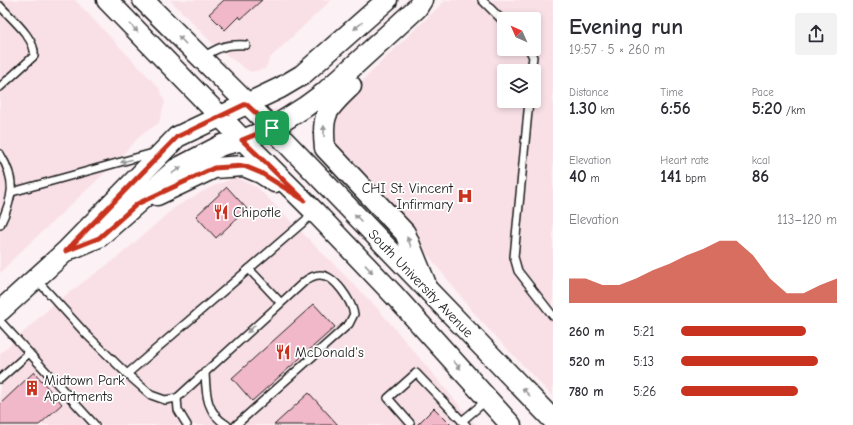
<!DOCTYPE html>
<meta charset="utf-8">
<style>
:root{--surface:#fff;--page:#f2f2f3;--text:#2b2b33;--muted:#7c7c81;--accent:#c8321e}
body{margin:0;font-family:"Comic Neue",sans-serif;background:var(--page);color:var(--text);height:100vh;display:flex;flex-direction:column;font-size:15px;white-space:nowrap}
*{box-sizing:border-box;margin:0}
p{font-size:13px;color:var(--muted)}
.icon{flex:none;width:22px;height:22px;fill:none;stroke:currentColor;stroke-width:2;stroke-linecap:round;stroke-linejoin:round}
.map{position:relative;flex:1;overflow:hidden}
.panel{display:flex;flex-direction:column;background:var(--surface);width:300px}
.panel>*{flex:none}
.needle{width:26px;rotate:315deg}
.buttons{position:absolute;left:497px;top:12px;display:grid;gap:8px}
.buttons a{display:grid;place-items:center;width:44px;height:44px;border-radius:4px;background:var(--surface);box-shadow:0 2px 6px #0003;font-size:20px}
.pin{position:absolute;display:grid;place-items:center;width:34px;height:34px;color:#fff;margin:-17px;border-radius:8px;box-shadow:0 2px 6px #0006}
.round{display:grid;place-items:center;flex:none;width:42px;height:42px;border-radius:4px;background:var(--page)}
.overview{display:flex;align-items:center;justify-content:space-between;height:68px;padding:0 16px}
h1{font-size:22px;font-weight:600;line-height:30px}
.figures{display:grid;grid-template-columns:repeat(3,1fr);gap:6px;height:68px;padding:4px 16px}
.figures div{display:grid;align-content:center}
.figures b{font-size:17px;font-weight:600}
.figures small{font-size:11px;font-weight:400}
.figures p{font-size:11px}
.chart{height:112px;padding:8px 16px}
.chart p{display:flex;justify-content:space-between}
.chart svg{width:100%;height:72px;margin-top:4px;fill:var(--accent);opacity:.7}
ul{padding:0 16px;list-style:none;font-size:13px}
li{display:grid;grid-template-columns:64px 48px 1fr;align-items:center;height:30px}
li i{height:10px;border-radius:5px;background:var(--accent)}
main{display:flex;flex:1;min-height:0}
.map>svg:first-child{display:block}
</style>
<main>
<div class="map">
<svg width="553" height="425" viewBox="0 0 553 425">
<rect width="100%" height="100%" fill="#fcf1f4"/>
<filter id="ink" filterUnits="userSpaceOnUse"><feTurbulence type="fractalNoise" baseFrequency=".025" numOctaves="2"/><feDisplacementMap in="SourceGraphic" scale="8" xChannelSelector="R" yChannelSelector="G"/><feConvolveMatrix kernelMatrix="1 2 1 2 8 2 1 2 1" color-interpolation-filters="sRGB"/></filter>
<g filter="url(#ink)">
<!-- built -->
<g fill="#f9e0e7" fill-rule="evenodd">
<polygon points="0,0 75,0 159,88 165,102 159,123 141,135 107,171 14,258 0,273"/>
<polygon points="170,0 331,0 270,58 265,69 250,72 217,48"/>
<path d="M446 0H553V397L478 318 409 231 334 150 333 118 342 102 385 58ZM504 19H534V49H504ZM504 71H534V101H504Z"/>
<polygon points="236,177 258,188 379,310 476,425 0,425 0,354 56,302 118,257 174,208 209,188"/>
</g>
<!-- building -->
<g fill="#f1b8c9" stroke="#1c1c1c">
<polygon points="224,0 262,0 241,19 239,16 225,30 209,14"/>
<polygon points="227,187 247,209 216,238 196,216"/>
<polygon points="314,304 335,327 252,401 232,378"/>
<polygon points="34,372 62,404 39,425 0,425 0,404"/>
<polygon points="309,393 338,425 274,425"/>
<polygon points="434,408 451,425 417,425"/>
</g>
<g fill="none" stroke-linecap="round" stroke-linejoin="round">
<defs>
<g id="service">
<polyline points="482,0 504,22"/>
<path d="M0 6C11 18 37 40 34 56L0 87"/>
<polyline points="529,49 533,57 531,71"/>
<path d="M203 57C219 47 226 44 246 45"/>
<polyline points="529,101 514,257 518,271 553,316"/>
<path d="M0 154C17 181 13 198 0 225"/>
<polyline points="12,192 153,153"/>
<polyline points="249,269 280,302"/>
<path d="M36 279 86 334 127 374 151 395 165 400 177 398 305 281C309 278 314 275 320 275 335 275 351 301 354 314L349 324 236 425"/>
<polyline points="0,321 95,425"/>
<path d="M205 372C206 394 206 413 227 425"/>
<polyline points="127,374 314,213"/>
<polyline points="0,379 29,353"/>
<polyline points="177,398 178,410 187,425"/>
<polyline points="410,423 388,398 416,373 462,421"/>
<polyline points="466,425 462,421 487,400"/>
</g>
<g id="secondary">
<polyline points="107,0 243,140 315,212 394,295 511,425"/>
<polyline points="143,0 272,128 553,420"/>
<path d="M351 86C327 109 321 113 325 148L405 233 425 282"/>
<polyline points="157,195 214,168 244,166 261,173 275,182"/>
<polyline points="73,248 99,237 176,169 222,145 243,140 272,128 305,107 324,93 417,8 422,0"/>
<polyline points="0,311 66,251 177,137 280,88 302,75 387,0"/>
</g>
</defs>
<!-- service casing -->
<use href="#service" stroke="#1c1c1c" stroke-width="10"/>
<!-- secondary casing -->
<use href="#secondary" stroke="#1c1c1c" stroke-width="23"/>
<!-- service -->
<use href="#service" stroke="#fff" stroke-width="7"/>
<!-- secondary -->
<use href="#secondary" stroke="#fff" stroke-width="20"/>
</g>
<!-- one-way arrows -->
<defs><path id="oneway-solid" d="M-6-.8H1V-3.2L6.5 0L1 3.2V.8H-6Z"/></defs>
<g fill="#999">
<use href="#oneway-solid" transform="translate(358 26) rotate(139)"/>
<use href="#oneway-solid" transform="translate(134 28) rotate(46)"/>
<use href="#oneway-solid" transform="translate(182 40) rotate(-134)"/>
<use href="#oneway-solid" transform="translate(324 131) rotate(-91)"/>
<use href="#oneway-solid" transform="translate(126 161) rotate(165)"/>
<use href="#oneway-solid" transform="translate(177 170) rotate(-35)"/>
<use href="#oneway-solid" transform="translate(358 218) rotate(-134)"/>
<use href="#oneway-solid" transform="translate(409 242) rotate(-112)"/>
<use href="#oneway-solid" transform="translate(369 269) rotate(47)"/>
<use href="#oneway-solid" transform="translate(251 329) rotate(137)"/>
<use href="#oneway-solid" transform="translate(457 365) rotate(48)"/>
<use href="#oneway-solid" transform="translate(526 392) rotate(-134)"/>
</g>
</g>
<g fill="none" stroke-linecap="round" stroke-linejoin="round" filter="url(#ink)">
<defs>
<polygon id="route" points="246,104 272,128 242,140 304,200 261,173 244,166 214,168 137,204 99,238 66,251 177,137"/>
</defs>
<!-- route casing -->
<use href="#route" stroke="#fff" stroke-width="8"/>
<!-- route -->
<use href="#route" stroke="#c8321e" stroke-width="5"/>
</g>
<!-- icons -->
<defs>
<symbol id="hospital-bare" viewBox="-9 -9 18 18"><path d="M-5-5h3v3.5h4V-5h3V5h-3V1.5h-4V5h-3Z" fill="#c8321e" stroke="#fff" stroke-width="2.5" paint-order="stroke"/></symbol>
<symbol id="restaurant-bare" viewBox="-9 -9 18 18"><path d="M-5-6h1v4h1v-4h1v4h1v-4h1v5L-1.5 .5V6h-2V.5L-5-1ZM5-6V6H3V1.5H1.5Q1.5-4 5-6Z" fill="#c8321e" stroke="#fff" stroke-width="2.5" paint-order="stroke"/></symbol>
<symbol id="building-bare" viewBox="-9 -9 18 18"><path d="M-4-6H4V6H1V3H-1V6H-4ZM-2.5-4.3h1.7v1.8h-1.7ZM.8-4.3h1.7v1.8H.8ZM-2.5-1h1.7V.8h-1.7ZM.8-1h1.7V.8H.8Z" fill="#c8321e" stroke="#fff" stroke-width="2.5" paint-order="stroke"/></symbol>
</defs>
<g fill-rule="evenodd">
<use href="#hospital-bare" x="454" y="185" width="22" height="22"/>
<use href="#restaurant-bare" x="210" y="201" width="22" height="22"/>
<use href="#restaurant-bare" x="272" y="341" width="22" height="22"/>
<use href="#building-bare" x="21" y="377" width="22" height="22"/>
</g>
<g text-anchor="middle" stroke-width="3.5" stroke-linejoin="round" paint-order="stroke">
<!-- poi labels -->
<g font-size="14" fill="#1c1c1c" stroke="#fff" text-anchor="start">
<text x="453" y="193" text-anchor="end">CHI St. Vincent<tspan x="453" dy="16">Infirmary</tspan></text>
<text x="233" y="217">Chipotle</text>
<text x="295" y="357">McDonald's</text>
<text x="44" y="385">Midtown Park<tspan x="44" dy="16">Apartments</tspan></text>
</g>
<!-- street labels -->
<g font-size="14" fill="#1c1c1c" stroke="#fff">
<text transform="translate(421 283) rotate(46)" y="5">South University Avenue</text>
</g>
</g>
</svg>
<div class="buttons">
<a><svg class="needle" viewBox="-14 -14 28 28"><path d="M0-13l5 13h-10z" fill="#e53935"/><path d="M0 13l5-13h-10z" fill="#7c7c81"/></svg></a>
<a><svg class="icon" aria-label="layers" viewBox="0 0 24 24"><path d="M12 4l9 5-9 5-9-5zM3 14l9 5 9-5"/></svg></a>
</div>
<div class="pin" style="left:272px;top:128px;background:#1e9e55"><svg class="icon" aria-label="arrive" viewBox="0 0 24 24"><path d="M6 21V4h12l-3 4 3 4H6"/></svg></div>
</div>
<section class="panel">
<div class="overview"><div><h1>Evening run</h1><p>19:57 · 5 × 260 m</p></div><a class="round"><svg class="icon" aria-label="share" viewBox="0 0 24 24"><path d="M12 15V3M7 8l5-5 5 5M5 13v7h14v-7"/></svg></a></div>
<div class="figures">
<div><p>Distance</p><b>1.30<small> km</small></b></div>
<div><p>Time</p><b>6:56</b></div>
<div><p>Pace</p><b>5:20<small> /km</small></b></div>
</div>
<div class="figures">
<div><p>Elevation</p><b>40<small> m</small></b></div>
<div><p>Heart rate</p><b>141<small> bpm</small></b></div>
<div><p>kcal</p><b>86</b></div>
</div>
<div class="chart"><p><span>Elevation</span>113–120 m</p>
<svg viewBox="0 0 160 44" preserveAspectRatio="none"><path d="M0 44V29L10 29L20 33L30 33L40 29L50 24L60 20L70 15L80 11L90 6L100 6L110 15L120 29L130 38L140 38L150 33L160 29V44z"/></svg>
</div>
<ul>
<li><b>260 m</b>5:21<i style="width:80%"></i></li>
<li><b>520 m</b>5:13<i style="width:88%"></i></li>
<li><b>780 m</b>5:26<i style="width:75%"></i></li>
</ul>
</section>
</main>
